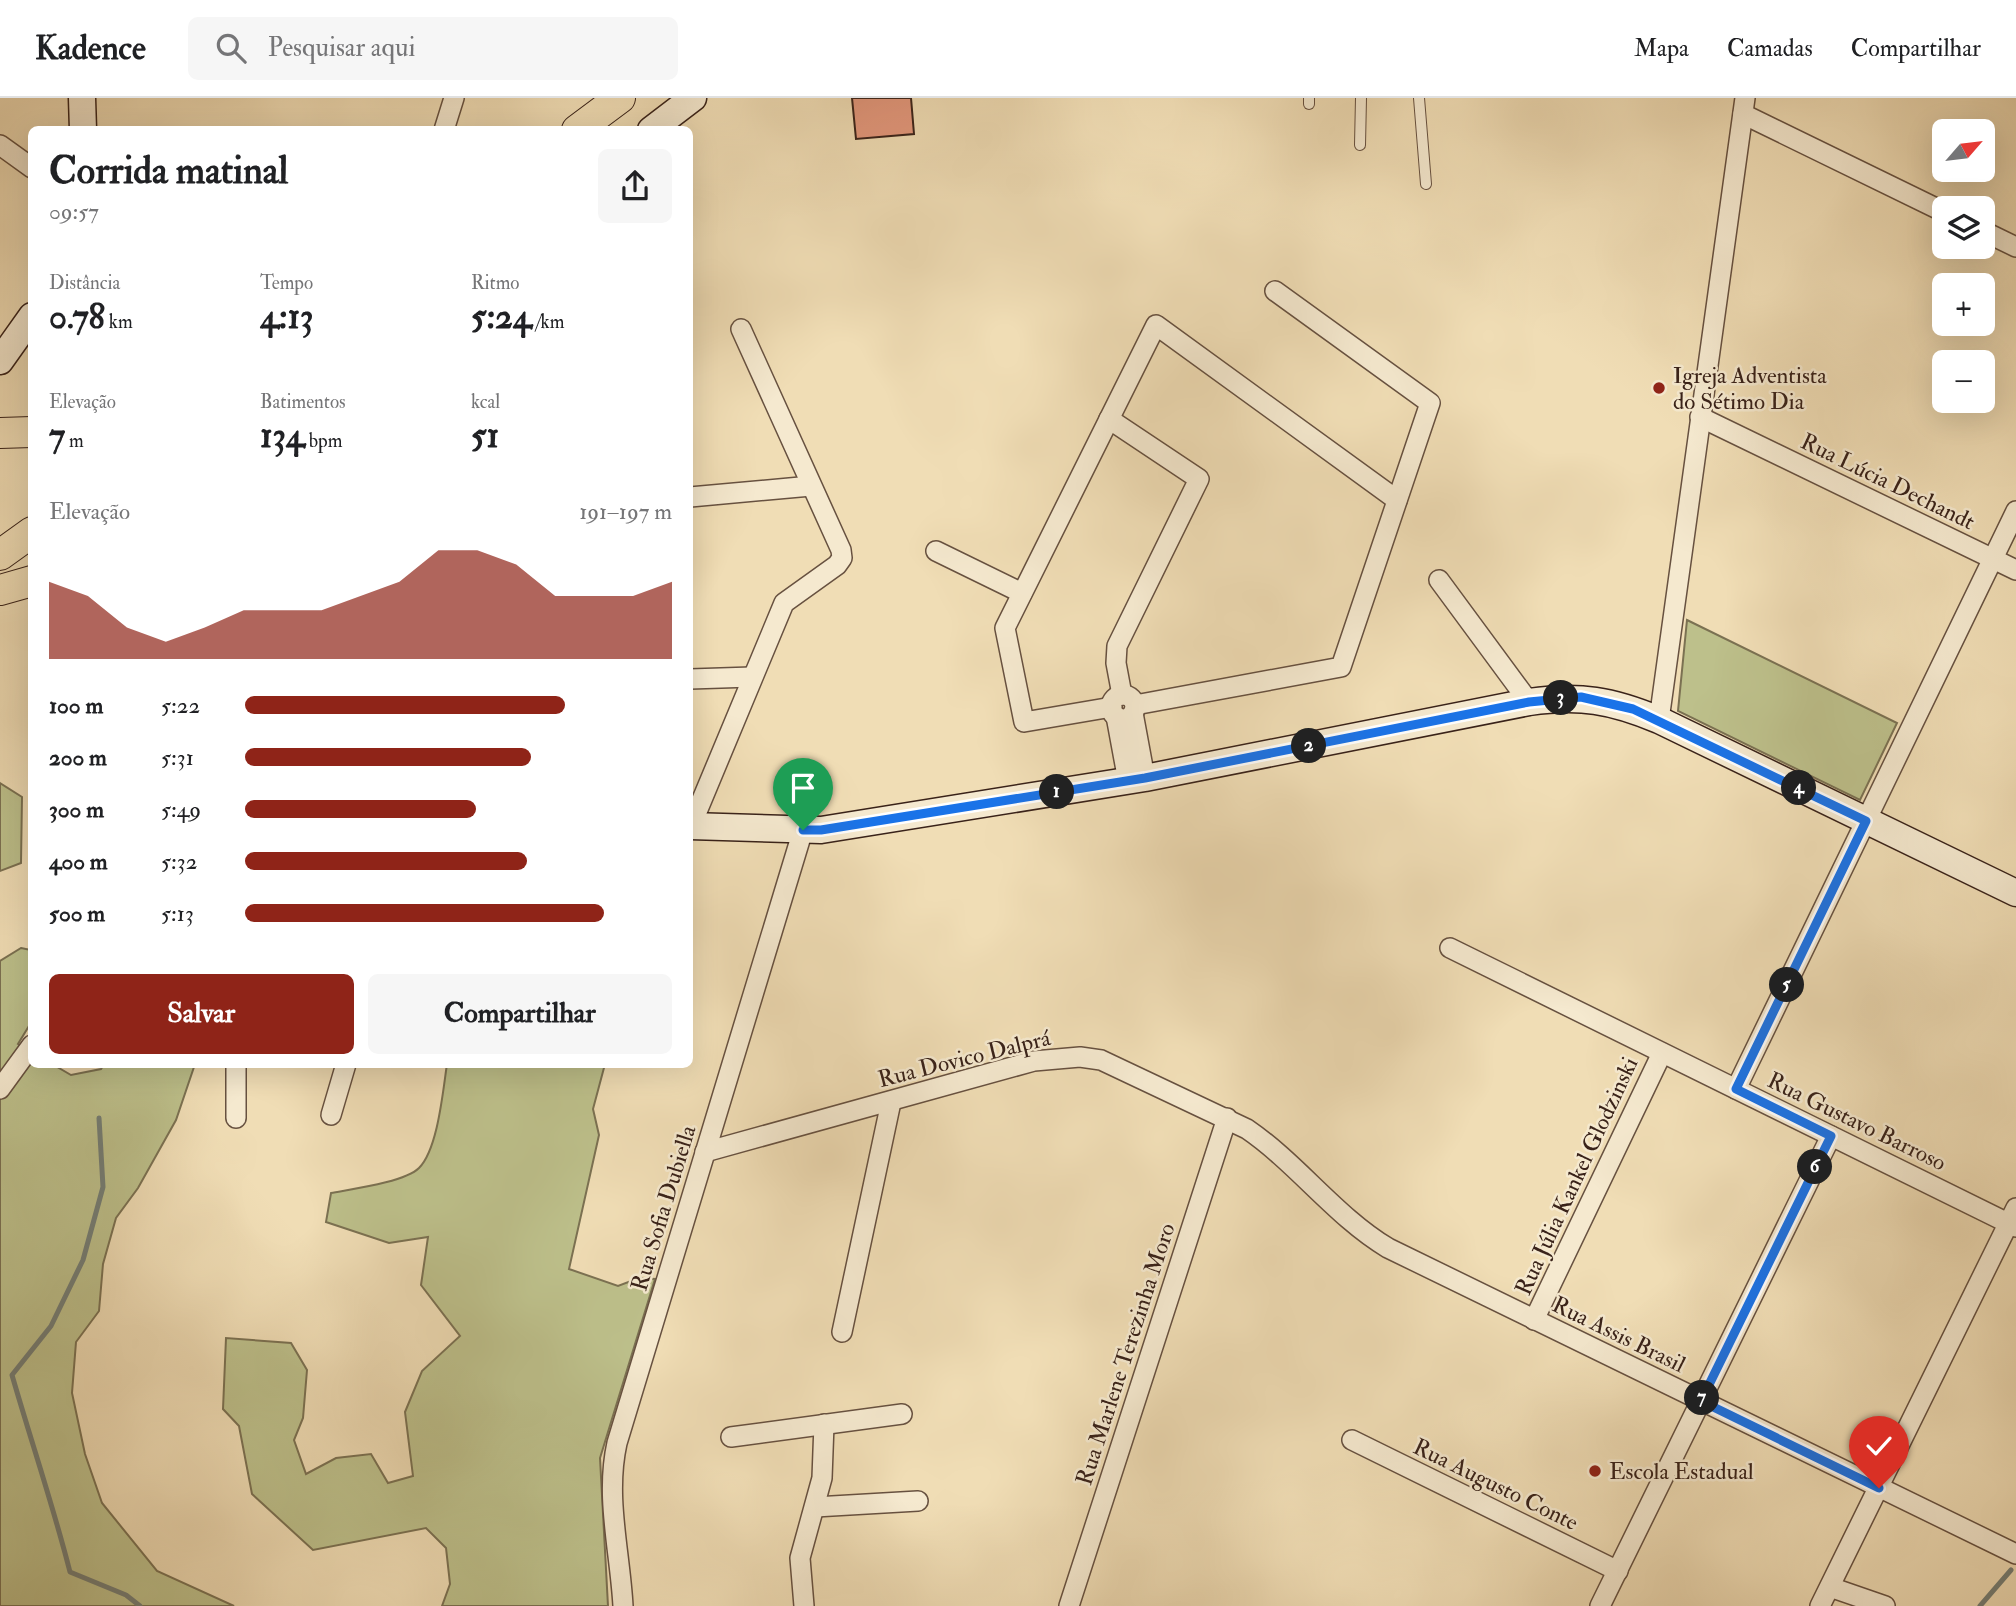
<!DOCTYPE html>
<html lang="pt">
<meta charset="utf-8">
<style>
:root{--surface:#fff;--page:#f6f6f6;--text:#202124;--muted:#757577;--line:#e0e0e0;--accent:#8f2418}
body{margin:0;font-family:"IM FELL Double Pica",serif;background:var(--page);color:var(--text);height:100vh;display:flex;flex-direction:column;font-size:26px;white-space:nowrap}
*{box-sizing:border-box;margin:0}
p{font-size:23px;color:var(--muted)}
.icon{flex:none;width:38px;height:38px;fill:none;stroke:currentColor;stroke-width:2;stroke-linecap:round;stroke-linejoin:round}
.map{position:relative;flex:1;overflow:hidden}
.sheet{position:absolute;left:28px;top:28px;width:665px;height:942px;display:flex;flex-direction:column;background:var(--surface);border-radius:10px;box-shadow:0 7px 28px #0002}
.sheet>*{flex:none}
.needle{width:46px;rotate:62deg}
.tools{position:absolute;left:1932px;top:21px;display:grid;gap:14px}
.tools a{display:grid;place-items:center;width:63px;height:63px;border-radius:10px;background:var(--surface);box-shadow:0 7px 28px #0002;font-size:35px}
.pin{position:absolute;display:grid;place-items:center;width:60px;height:60px;color:#fff;margin:-72px -30px;border-radius:50% 50% 50% 0;rotate:-45deg;box-shadow:0 0 7px #0007}
.pin .icon{rotate:45deg}
.km{position:absolute;width:35px;height:35px;margin:-18px;border-radius:50%;background:#222;color:#fff;font-size:19px;line-height:35px;text-align:center}
.round{display:grid;place-items:center;flex:none;width:74px;height:74px;border-radius:10px;background:var(--page)}
.overview{display:flex;align-items:center;justify-content:space-between;height:119px;padding:0 21px}
h1{font-size:38px;font-weight:700;line-height:52px}
.stats{display:grid;grid-template-columns:repeat(3,1fr);gap:10px;height:119px;padding:7px 21px}
.stats div{display:grid;align-content:center}
.stats b{font-size:35px;font-weight:700}
.stats small{font-size:19px;font-weight:400}
.stats p{font-size:19px}
.chart{height:196px;padding:14px 21px}
.chart p{display:flex;justify-content:space-between}
.chart svg{width:100%;height:126px;margin-top:7px;fill:var(--accent);opacity:.7}
.button{display:flex;gap:14px;margin-top:auto;padding:14px 21px}
.button a{flex:1;height:80px;border-radius:10px;background:var(--accent);color:#fff;font-size:28px;font-weight:700;line-height:80px;text-align:center}
.button a+a{background:var(--page);color:var(--text)}
ul{padding:0 21px;list-style:none;font-size:23px}
li{display:grid;grid-template-columns:112px 84px 1fr;align-items:center;height:52px}
li i{height:18px;border-radius:9px;background:var(--accent)}
header{display:flex;align-items:center;gap:42px;box-sizing:border-box;height:98px;padding:0 35px;background:var(--surface);border-bottom:2px solid var(--line)}
header strong{font-size:33px}
nav{display:flex;gap:38px;margin-inline-start:auto;font-size:24px}
.search{width:490px;height:63px;background:var(--page);display:flex;align-items:center;gap:18px;box-sizing:border-box;padding:0 24px;border-radius:10px;color:var(--muted);font-size:26px}
.map>svg:first-child{display:block}
</style>
<header>
<strong>Kadence</strong>
<div class="search"><svg class="icon" aria-label="search" viewBox="0 0 24 24"><circle cx="10" cy="10" r="6"/><path d="M15 15l6 6"/></svg>Pesquisar aqui</div>
<nav><a>Mapa</a><a>Camadas</a><a>Compartilhar</a></nav>
</header>
<div class="map">
<svg width="2016" height="1508" viewBox="0 0 2016 1508">
<rect width="100%" height="100%" fill="#f0ddb5"/>
<filter id="stains"><feTurbulence type="fractalNoise" baseFrequency=".00286" numOctaves="4"/><feColorMatrix values="0 0 0 0 .2 0 0 0 0 .09 0 0 0 0 .02 0 0 0 .5 -.17"/></filter>
<radialGradient id="worn" r=".72"><stop offset=".6" stop-color="#630" stop-opacity="0"/><stop offset="1" stop-color="#630" stop-opacity=".3"/></radialGradient>
<!-- green -->
<g fill="#bdc08b" stroke="#7b7152" stroke-width="2">
<polygon points="1687,522 1897,625 1860,702 1678,613"/>
<polygon points="0,685 22,699 21,765 0,773"/>
<polygon points="21,850 31,852 32,923 18,946 31,954 32,966 52,966 71,977 101,971 104,966 195,966 176,1022 138,1090 116,1120 103,1166 99,1213 76,1244 72,1295 85,1356 102,1405 157,1473 234,1508 0,1508 0,863"/>
<path d="M447 966H605L593 1011 599 1037 569 1171 618 1188 639 1180 655 1181 600 1360 608 1508H442L450 1486 446 1450 426 1430 313 1452 252 1396 239 1328 223 1311 226 1240 291 1245 307 1272 303 1320 294 1342 306 1376 336 1360 371 1356 388 1385 413 1378 405 1314 422 1273 460 1238 421 1187 428 1139 389 1145 326 1124 331 1095C352 1091 405 1084 419 1070 438 1051 443 992 447 966Z"/>
</g>
<g fill="none" stroke-linecap="round" stroke-linejoin="round">
<!-- stream -->
<g stroke="#747e76" stroke-width="5">
<path d="M99 1020 103 1089 83 1162 51 1228 12 1277C31 1343 53 1407 70 1474L126 1497 140 1508"/>
<polyline points="1980,1508 2011,1472"/>
</g>
</g>
<!-- building -->
<polygon fill="#e3977c" stroke="#392219" stroke-width="2" points="852,0 911,0 914,36 856,41"/>
<g fill="none" stroke-linecap="round" stroke-linejoin="round">
<defs>
<g id="lane">
<polyline points="1419,0 1426,86"/>
<polyline points="1309,6 1309,0"/>
<polyline points="1360,47 1361,0"/>
</g>
<g id="street">
<polyline points="1743,16 1944,114"/>
<polyline points="444,32 454,0"/>
<polyline points="0,47 32,70"/>
<polyline points="1983,133 2016,149"/>
<polyline points="1700,319 2016,472"/>
<polyline points="1109,321 1199,381 1117,548 1116,565 1122,597"/>
<polyline points="690,399 811,388"/>
<polyline points="936,453 1022,495"/>
<polyline points="1439,482 1529,604"/>
<polyline points="690,581 752,579"/>
<circle cx="1123" cy="609" r="12"/>
<polyline points="1135,607 1341,569 1430,305 1275,193"/>
<polyline points="1112,609 1024,624 1005,530 1156,227 1397,402"/>
<polyline points="1133,615 1145,680"/>
<polyline points="1116,618 1128,683"/>
<polyline points="1659,622 1745,0"/>
<polyline points="691,728 784,505 837,467 842,460 841,452 741,231"/>
<polyline points="1450,850 2016,1129"/>
<polyline points="0,991 32,947"/>
<polyline points="1736,991 2016,413"/>
<polyline points="331,1017 346,966"/>
<polyline points="236,1020 236,966"/>
<path d="M705 1054 1034 963 1080 959 1101 962 1247 1031C1298 1066 1335 1118 1388 1150L2016 1456"/>
<polyline points="1534,1222 1662,955"/>
<polyline points="842,1234 891,1004"/>
<polyline points="731,1339 902,1316"/>
<polyline points="1352,1342 1618,1473"/>
<polyline points="815,1409 918,1403"/>
<polyline points="1830,1489 1885,1508"/>
<path d="M623 1508C620 1453 605 1399 617 1345L803 732"/>
<polyline points="804,1508 800,1460 822,1380 824,1326"/>
<polyline points="1069,1508 1227,1020"/>
<polyline points="1600,1508 1831,1038"/>
<polyline points="1820,1508 2016,1110"/>
</g>
<g id="secondary">
<polyline points="82,0 83,32"/>
<polyline points="651,32 693,0"/>
<polyline points="0,263 32,218"/>
<path d="M690 728 821 732 1145 680 1529 604C1580 597 1611 602 1659 622L2016 795"/>
</g>
<g id="primary">
<polyline points="577,32 620,0"/>
<polyline points="0,335 32,334"/>
<polyline points="0,457 32,434"/>
<polyline points="0,492 32,483"/>
</g>
</defs>
<!-- lane casing -->
<use href="#lane" stroke="#675140" stroke-width="12"/>
<!-- street casing -->
<use href="#street" stroke="#675140" stroke-width="22"/>
<!-- secondary casing -->
<use href="#secondary" stroke="#392219" stroke-width="29"/>
<!-- primary casing -->
<use href="#primary" stroke="#392219" stroke-width="32"/>
<!-- lane -->
<use href="#lane" stroke="#f5e9cf" stroke-width="10"/>
<!-- street -->
<use href="#street" stroke="#f5e9cf" stroke-width="19"/>
<!-- secondary -->
<use href="#secondary" stroke="#f5e9cf" stroke-width="26"/>
<!-- primary -->
<use href="#primary" stroke="#f0ddb5" stroke-width="30"/>
</g>
<g fill="none" stroke-linecap="round" stroke-linejoin="round">
<defs>
<polyline id="route" points="803,732 821,732 1145,680 1529,604 1581,599 1633,611 1866,723 1736,991 1831,1038 1701,1303 1879,1390"/>
</defs>
<!-- route casing -->
<use href="#route" stroke="#fff" stroke-width="14"/>
<!-- route -->
<use href="#route" stroke="#1a73e8" stroke-width="9"/>
</g>
<!-- markers -->
<g fill="#8f2418" stroke="#f5e9cf" stroke-width="2.5">
<circle cx="1659" cy="290" r="7"/>
<circle cx="1595" cy="1373" r="7"/>
</g>
<g text-anchor="middle" stroke-width="5" stroke-linejoin="round" paint-order="stroke">
<!-- poi labels -->
<g font-size="23" fill="#392219" stroke="#f5e9cf" text-anchor="start">
<text x="1673" y="285">Igreja Adventista<tspan x="1673" dy="26">do Sétimo Dia</tspan></text>
<text x="1609" y="1381">Escola Estadual</text>
</g>
<!-- street labels -->
<g font-size="23" fill="#392219" stroke="#f5e9cf">
<text transform="translate(1888 383) rotate(26)" y="8">Rua Lúcia Dechandt</text>
<text transform="translate(964 960) rotate(-14)" y="8">Rua Dovico Dalprá</text>
<text transform="translate(1857 1023) rotate(26)" y="8">Rua Gustavo Barroso</text>
<text transform="translate(1576 1078) rotate(-65)" y="8">Rua Júlia Kankel Glodzinski</text>
<text transform="translate(663 1110) rotate(-73)" y="8">Rua Sofia Dubiella</text>
<text transform="translate(1619 1236) rotate(26)" y="8">Rua Assis Brasil</text>
<text transform="translate(1125 1256) rotate(-72)" y="8">Rua Marlene Terezinha Moro</text>
<text transform="translate(1496 1386) rotate(26)" y="8">Rua Augusto Conte</text>
</g>
</g>
<rect width="100%" height="100%" filter="url(#stains)"/>
<rect width="100%" height="100%" fill="url(#worn)"/>
</svg>
<div class="tools">
<a><svg class="needle" viewBox="-14 -14 28 28"><path d="M0-13l5 13h-10z" fill="#e53935"/><path d="M0 13l5-13h-10z" fill="#757577"/></svg></a>
<a><svg class="icon" aria-label="layers" viewBox="0 0 24 24"><path d="M12 4l9 5-9 5-9-5zM3 14l9 5 9-5"/></svg></a>
<a>+</a>
<a>−</a>
</div>
<div class="pin" style="left:803px;top:732px;background:#1e9e55"><svg class="icon" aria-label="arrive" viewBox="0 0 24 24"><path d="M6 21V4h12l-3 4 3 4H6"/></svg></div>
<div class="pin" style="left:1879px;top:1390px;background:#d93025"><svg class="icon" aria-label="check" viewBox="0 0 24 24"><path d="M5 12l5 5 9-10"/></svg></div>
<b class="km" style="left:1057px;top:694px">1</b>
<b class="km" style="left:1309px;top:648px">2</b>
<b class="km" style="left:1561px;top:600px">3</b>
<b class="km" style="left:1799px;top:690px">4</b>
<b class="km" style="left:1787px;top:887px">5</b>
<b class="km" style="left:1815px;top:1069px">6</b>
<b class="km" style="left:1702px;top:1300px">7</b>
<section class="sheet">
<div class="overview"><div><h1>Corrida matinal</h1><p>09:57</p></div><a class="round"><svg class="icon" aria-label="share" viewBox="0 0 24 24"><path d="M12 15V3M7 8l5-5 5 5M5 13v7h14v-7"/></svg></a></div>
<div class="stats">
<div><p>Distância</p><b>0.78<small> km</small></b></div>
<div><p>Tempo</p><b>4:13</b></div>
<div><p>Ritmo</p><b>5:24<small> /km</small></b></div>
</div>
<div class="stats">
<div><p>Elevação</p><b>7<small> m</small></b></div>
<div><p>Batimentos</p><b>134<small> bpm</small></b></div>
<div><p>kcal</p><b>51</b></div>
</div>
<div class="chart"><p><span>Elevação</span>191–197 m</p>
<svg viewBox="0 0 160 44" preserveAspectRatio="none"><path d="M0 44V17L10 22L20 33L30 38L40 33L50 27L60 27L70 27L80 22L90 17L100 6L110 6L120 11L130 22L140 22L150 22L160 17V44z"/></svg>
</div>
<ul>
<li><b>100 m</b>5:22<i style="width:75%"></i></li>
<li><b>200 m</b>5:31<i style="width:67%"></i></li>
<li><b>300 m</b>5:49<i style="width:54%"></i></li>
<li><b>400 m</b>5:32<i style="width:66%"></i></li>
<li><b>500 m</b>5:13<i style="width:84%"></i></li>
</ul>
<div class="button"><a>Salvar</a><a>Compartilhar</a></div>
</section>
</div>
